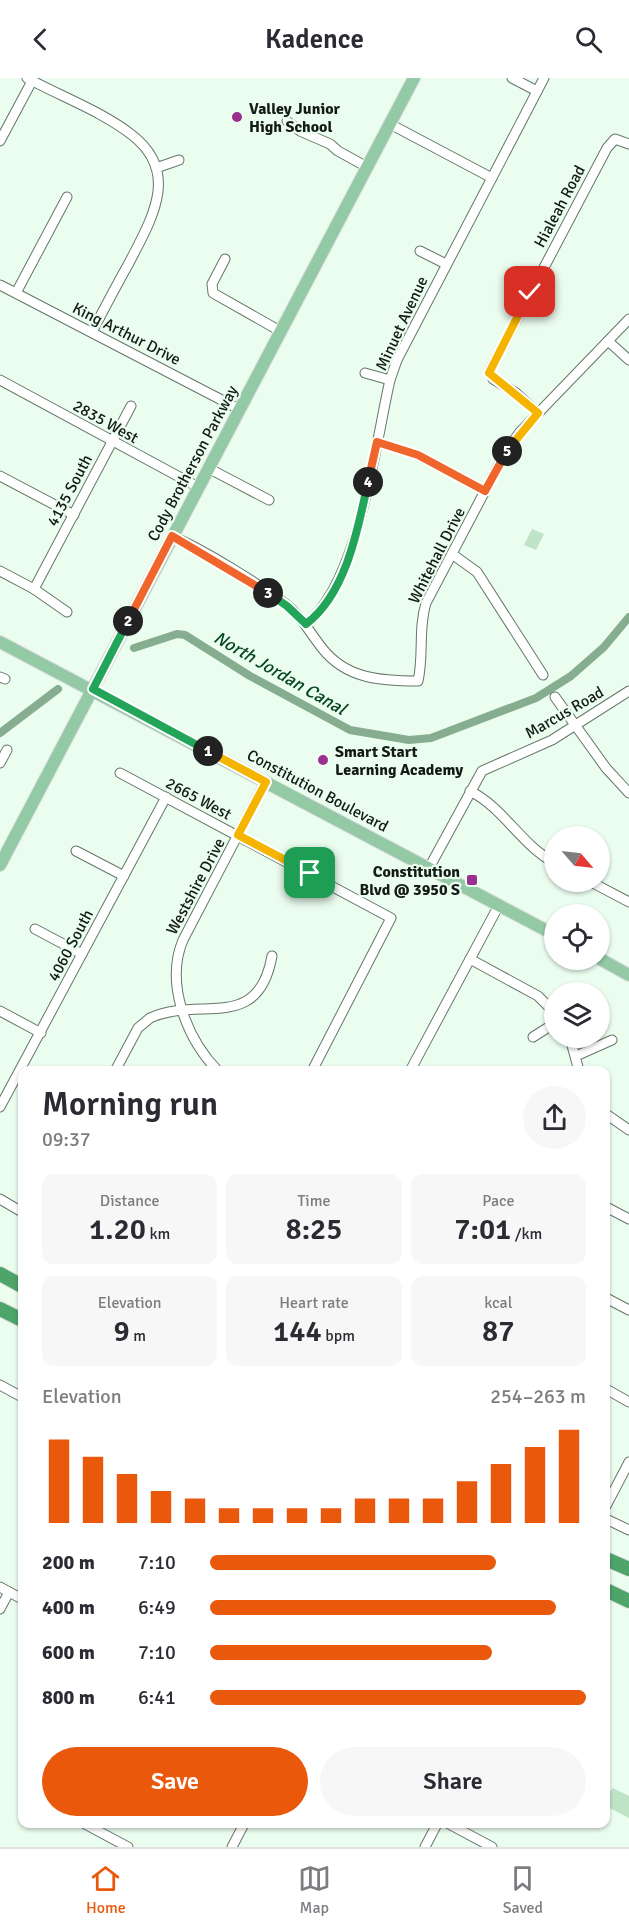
<!DOCTYPE html>
<meta charset="utf-8">
<style>
:root{--surface:#fff;--page:#f7f7f7;--text:#2b2b33;--muted:#7c7c81;--line:#e1e1e2;--accent:#ea580c}
body{margin:0;font-family:Signika,sans-serif;background:var(--page);color:var(--text);height:100vh;display:flex;flex-direction:column;font-size:22px;white-space:nowrap}
*{box-sizing:border-box;margin:0}
p{font-size:20px;color:var(--muted)}
.icon{flex:none;width:33px;height:33px;fill:none;stroke:currentColor;stroke-width:2;stroke-linecap:round;stroke-linejoin:round}
.map{position:relative;flex:1;overflow:hidden}
.side{position:absolute;left:18px;top:988px;width:592px;height:762px;display:flex;flex-direction:column;background:var(--surface);border-radius:12px;box-shadow:0 2px 4px #0004}
.side>*{flex:none}
.needle{width:39px;rotate:118deg}
.fabs{position:absolute;left:544px;top:748px;display:grid;gap:12px}
.fabs a{display:grid;place-items:center;width:66px;height:66px;border-radius:50%;background:var(--surface);box-shadow:0 2px 4px #0004;font-size:30px}
.pin{position:absolute;display:grid;place-items:center;width:51px;height:51px;color:#fff;margin:-26px;border-radius:12px;box-shadow:0 3px 9px #0006}
.km{position:absolute;width:30px;height:30px;margin:-15px;border-radius:50%;background:#222;color:#fff;font-size:16px;line-height:30px;text-align:center}
.round{display:grid;place-items:center;flex:none;width:63px;height:63px;border-radius:32px;background:var(--page)}
.overview{display:flex;align-items:center;justify-content:space-between;height:102px;padding:0 24px}
h1{font-size:33px;font-weight:600;line-height:45px}
.figures{display:grid;grid-template-columns:repeat(3,1fr);gap:9px;height:102px;padding:6px 24px}
.figures div{display:grid;align-content:center;border-radius:12px;background:var(--page);text-align:center}
.figures b{font-size:30px;font-weight:600}
.figures small{font-size:16px;font-weight:400}
.figures p{font-size:16px}
.chart{height:168px;padding:12px 24px}
.chart p{display:flex;justify-content:space-between}
.chart svg{width:100%;height:108px;margin-top:6px;stroke:var(--accent);stroke-width:6}
.primary-button{display:flex;gap:12px;margin-top:auto;padding:12px 24px}
.primary-button a{flex:1;height:69px;border-radius:36px;background:var(--accent);color:#fff;font-size:24px;font-weight:600;line-height:69px;text-align:center}
.primary-button a+a{background:var(--page);color:var(--text)}
ul{padding:0 24px;list-style:none;font-size:20px}
li{display:grid;grid-template-columns:96px 72px 1fr;align-items:center;height:45px}
li i{height:15px;border-radius:8px;background:var(--accent)}
header{display:flex;justify-content:space-between;align-items:center;height:78px;padding:0 24px;background:var(--surface);font-size:27px;font-weight:600}
.tabs{display:flex;justify-content:space-around;align-items:center;height:84px;border-top:2px solid var(--line);background:var(--surface);font-size:16px;color:var(--muted)}
.tabs a{display:grid;justify-items:center;gap:3px}
.tabs .current{color:var(--accent)}
.map>svg:first-child{display:block}
</style>
<header><svg class="icon" aria-label="back" viewBox="0 0 24 24"><path d="M15 5l-7 7 7 7"/></svg>Kadence<svg class="icon" aria-label="search" viewBox="0 0 24 24"><circle cx="10" cy="10" r="6"/><path d="M15 15l6 6"/></svg></header>
<div class="map">
<svg width="629" height="1769" viewBox="0 0 629 1769">
<rect width="100%" height="100%" fill="#ebfdef"/>
<!-- green -->
<g fill="#bee3c7">
<polygon points="532,451 544,456 536,472 524,467"/>
<polygon points="613,1710 629,1718 629,1740 606,1728 606,1719"/>
</g>
<g fill="none" stroke-linecap="round" stroke-linejoin="round">
<!-- canal -->
<g stroke="#87ad90" stroke-width="8">
<polyline points="134,570 177,556 185,557 250,598 350,652 409,662 431,660 536,620 571,598 604,569 629,539"/>
<polyline points="0,655 58,611"/>
</g>
<defs>
<g id="minor">
<path d="M27 0C60 18 103 34 132 57 181 95 151 142 129 185 116 208 104 231 92 254"/>
<polyline points="512,0 537,13"/>
<polyline points="287,43 300,53 330,66 338,73 367,89"/>
<polyline points="390,46 492,100"/>
<polyline points="0,63 32,3"/>
<polyline points="156,90 179,82"/>
<polyline points="420,173 446,186"/>
<polyline points="225,181 212,206 213,215 280,253"/>
<polyline points="0,207 239,331"/>
<polyline points="16,215 67,119"/>
<polyline points="608,263 629,282"/>
<polyline points="365,295 390,302"/>
<polyline points="0,302 198,409"/>
<polyline points="538,335 516,315 493,301 490,292 607,70 615,61 629,66"/>
<polyline points="377,364 418,377 485,413"/>
<polyline points="208,390 269,422"/>
<polyline points="0,398 74,437"/>
<path d="M172 458C206 473 257 505 287 527 302 539 310 555 322 570 346 601 381 603 418 603 424 577 418 551 426 525L506 373 520 354 629 241"/>
<polyline points="452,476 477,494 543,597"/>
<polyline points="0,493 34,511 67,534"/>
<polyline points="34,511 131,328"/>
<path d="M306 546C359 505 375 367 390 302L397 282 544 0"/>
<polyline points="0,599 5,601"/>
<polyline points="555,619 606,690 629,715"/>
<polyline points="0,685 7,672"/>
<polyline points="120,695 391,840 312,993"/>
<path d="M470 713C504 730 521 767 555 785"/>
<polyline points="76,773 124,798"/>
<polyline points="429,790 482,693 552,662 629,613"/>
<polyline points="591,804 629,824"/>
<polyline points="35,851 82,876"/>
<polyline points="470,881 538,918 555,935"/>
<polyline points="0,933 41,955"/>
<polyline points="533,959 555,945"/>
<polyline points="570,960 579,993"/>
<polyline points="576,978 612,962"/>
<path d="M115 993 138 950 150 940C200 917 258 956 272 878"/>
<path d="M218 993C186 960 165 905 183 862L266 703"/>
<polyline points="410,993 499,827"/>
<polyline points="0,1029 166,719"/>
<polyline points="606,1036 629,1052"/>
<polyline points="0,1121 22,1134"/>
<polyline points="606,1129 629,1141"/>
<polyline points="606,1220 629,1232"/>
<polyline points="0,1307 22,1319"/>
<polyline points="606,1311 629,1324"/>
<polyline points="606,1428 629,1384"/>
<polyline points="606,1441 629,1452"/>
<polyline points="0,1509 22,1521"/>
<polyline points="0,1531 9,1514"/>
<polyline points="85,1746 128,1769"/>
<polyline points="449,1746 492,1769"/>
<polyline points="232,1769 244,1746"/>
<polyline points="425,1769 437,1746"/>
</g>
<g id="major">
<polyline points="0,564 555,857"/>
<polyline points="0,787 414,0"/>
<polyline points="600,881 629,897"/>
</g>
<g id="highway">
<polyline points="0,1196 22,1208"/>
<polyline points="0,1231 22,1242"/>
<polyline points="606,1481 629,1491"/>
<polyline points="606,1512 629,1523"/>
</g>
</defs>
<!-- minor casing -->
<use href="#minor" stroke="#66766a" stroke-width="11"/>
<!-- major casing -->
<use href="#major" stroke="#dedfde" stroke-width="14"/>
<!-- highway casing -->
<use href="#highway" stroke="#dedfde" stroke-width="16"/>
<!-- minor -->
<use href="#minor" stroke="#fff" stroke-width="9"/>
<!-- major -->
<use href="#major" stroke="#94c9a5" stroke-width="12"/>
<!-- highway -->
<use href="#highway" stroke="#4da569" stroke-width="14"/>
</g>
<g fill="none" stroke-linecap="round" stroke-linejoin="round">
<defs>
<polyline id="split-1" points="208,673 266,704 238,757 310,795"/>
<polyline id="split-2" points="128,543 93,611 208,673"/>
<polyline id="split-3" points="128,543 172,458 268,515"/>
<path id="split-4" d="M268 515 287 528 306 546C346 516 358 451 368 404"/>
<polyline id="split-5" points="368,404 377,364 418,377 485,413 507,373"/>
<polyline id="split-6" points="507,373 538,335 489,295 530,214"/>
</defs>
<!-- split-1 casing -->
<use href="#split-1" stroke="#fff" stroke-width="12"/>
<!-- split-2 casing -->
<use href="#split-2" stroke="#fff" stroke-width="12"/>
<!-- split-3 casing -->
<use href="#split-3" stroke="#fff" stroke-width="12"/>
<!-- split-4 casing -->
<use href="#split-4" stroke="#fff" stroke-width="12"/>
<!-- split-5 casing -->
<use href="#split-5" stroke="#fff" stroke-width="12"/>
<!-- split-6 casing -->
<use href="#split-6" stroke="#fff" stroke-width="12"/>
<!-- split-1 -->
<use href="#split-1" stroke="#f5b400" stroke-width="8"/>
<!-- split-2 -->
<use href="#split-2" stroke="#22a559" stroke-width="8"/>
<!-- split-3 -->
<use href="#split-3" stroke="#f0652b" stroke-width="8"/>
<!-- split-4 -->
<use href="#split-4" stroke="#22a559" stroke-width="8"/>
<!-- split-5 -->
<use href="#split-5" stroke="#f0652b" stroke-width="8"/>
<!-- split-6 -->
<use href="#split-6" stroke="#f5b400" stroke-width="8"/>
</g>
<!-- markers -->
<g fill="#9b2f90" stroke="#ebfdef" stroke-width="2">
<circle cx="237" cy="39" r="6"/>
<circle cx="323" cy="682" r="6"/>
<rect x="466" y="796" width="12" height="12" rx="3"/>
</g>
<g text-anchor="middle" stroke-width="4.5" stroke-linejoin="round" paint-order="stroke">
<!-- poi labels -->
<g font-size="16" font-weight="bold" fill="#141a16" stroke="#ebfdef" text-anchor="start">
<text x="249" y="36">Valley Junior<tspan x="249" dy="18">High School</tspan></text>
<text x="335" y="679">Smart Start<tspan x="335" dy="18">Learning Academy</tspan></text>
<text x="460" y="799" text-anchor="end">Constitution<tspan x="460" dy="18">Blvd @ 3950 S</tspan></text>
</g>
<!-- street labels -->
<g font-size="16" fill="#141a16" stroke="#ebfdef">
<text transform="translate(559 128) rotate(-62)" y="6">Hialeah Road</text>
<text transform="translate(401 245) rotate(-65)" y="6">Minuet Avenue</text>
<text transform="translate(127 255) rotate(27)" y="6">King Arthur Drive</text>
<text transform="translate(106 343) rotate(29)" y="6">2835 West</text>
<text transform="translate(192 385) rotate(-62)" y="6">Cody Brotherson Parkway</text>
<text transform="translate(69 412) rotate(-62)" y="6">4135 South</text>
<text transform="translate(436 477) rotate(-63)" y="6">Whitehall Drive</text>
<text transform="translate(564 634) rotate(-30)" y="6">Marcus Road</text>
<text transform="translate(318 712) rotate(28)" y="6">Constitution Boulevard</text>
<text transform="translate(199 720) rotate(28)" y="6">2665 West</text>
<text transform="translate(195 808) rotate(-62)" y="6">Westshire Drive</text>
<text transform="translate(70 867) rotate(-62)" y="6">4060 South</text>
</g>
<!-- water labels -->
<g font-size="18" font-style="italic" fill="#064722" stroke="#ebfdef">
<text transform="translate(280 595) rotate(30)" y="6">North Jordan Canal</text>
</g>
</g>
</svg>
<div class="fabs">
<a><svg class="needle" viewBox="-14 -14 28 28"><path d="M0-13l5 13h-10z" fill="#e53935"/><path d="M0 13l5-13h-10z" fill="#7c7c81"/></svg></a>
<a><svg class="icon" aria-label="locate" viewBox="0 0 24 24"><circle cx="12" cy="12" r="6"/><path d="M12 2v4M12 18v4M2 12h4M18 12h4"/></svg></a>
<a><svg class="icon" aria-label="layers" viewBox="0 0 24 24"><path d="M12 4l9 5-9 5-9-5zM3 14l9 5 9-5"/></svg></a>
</div>
<div class="pin" style="left:310px;top:795px;background:#1e9e55"><svg class="icon" aria-label="arrive" viewBox="0 0 24 24"><path d="M6 21V4h12l-3 4 3 4H6"/></svg></div>
<div class="pin" style="left:530px;top:214px;background:#d93025"><svg class="icon" aria-label="check" viewBox="0 0 24 24"><path d="M5 12l5 5 9-10"/></svg></div>
<b class="km" style="left:208px;top:673px">1</b>
<b class="km" style="left:128px;top:543px">2</b>
<b class="km" style="left:268px;top:515px">3</b>
<b class="km" style="left:368px;top:404px">4</b>
<b class="km" style="left:507px;top:373px">5</b>
<section class="side">
<div class="overview"><div><h1>Morning run</h1><p>09:37</p></div><a class="round"><svg class="icon" aria-label="share" viewBox="0 0 24 24"><path d="M12 15V3M7 8l5-5 5 5M5 13v7h14v-7"/></svg></a></div>
<div class="figures">
<div><p>Distance</p><b>1.20<small> km</small></b></div>
<div><p>Time</p><b>8:25</b></div>
<div><p>Pace</p><b>7:01<small> /km</small></b></div>
</div>
<div class="figures">
<div><p>Elevation</p><b>9<small> m</small></b></div>
<div><p>Heart rate</p><b>144<small> bpm</small></b></div>
<div><p>kcal</p><b>87</b></div>
</div>
<div class="chart"><p><span>Elevation</span>254–263 m</p>
<svg viewBox="0 0 160 44" preserveAspectRatio="none"><path d="M5 44V10M15 44V17M25 44V24M35 44V31M45 44V34M55 44V38M65 44V38M75 44V38M85 44V38M95 44V34M105 44V34M115 44V34M125 44V27M135 44V20M145 44V13M155 44V6"/></svg>
</div>
<ul>
<li><b>200 m</b>7:10<i style="width:76%"></i></li>
<li><b>400 m</b>6:49<i style="width:92%"></i></li>
<li><b>600 m</b>7:10<i style="width:75%"></i></li>
<li><b>800 m</b>6:41<i style="width:100%"></i></li>
</ul>
<div class="primary-button"><a>Save</a><a>Share</a></div>
</section>
</div>
<nav class="tabs">
<a class="current"><svg class="icon" aria-label="home" viewBox="0 0 24 24"><path d="M3 11l9-7 9 7M6 9v11h12V9"/></svg>Home</a>
<a><svg class="icon" aria-label="map" viewBox="0 0 24 24"><path d="M3 6l6-2 6 2 6-2v14l-6 2-6-2-6 2zM9 4v14M15 6v14"/></svg>Map</a>
<a><svg class="icon" aria-label="saved" viewBox="0 0 24 24"><path d="M7 4h10v16l-5-4-5 4z"/></svg>Saved</a>
</nav>
